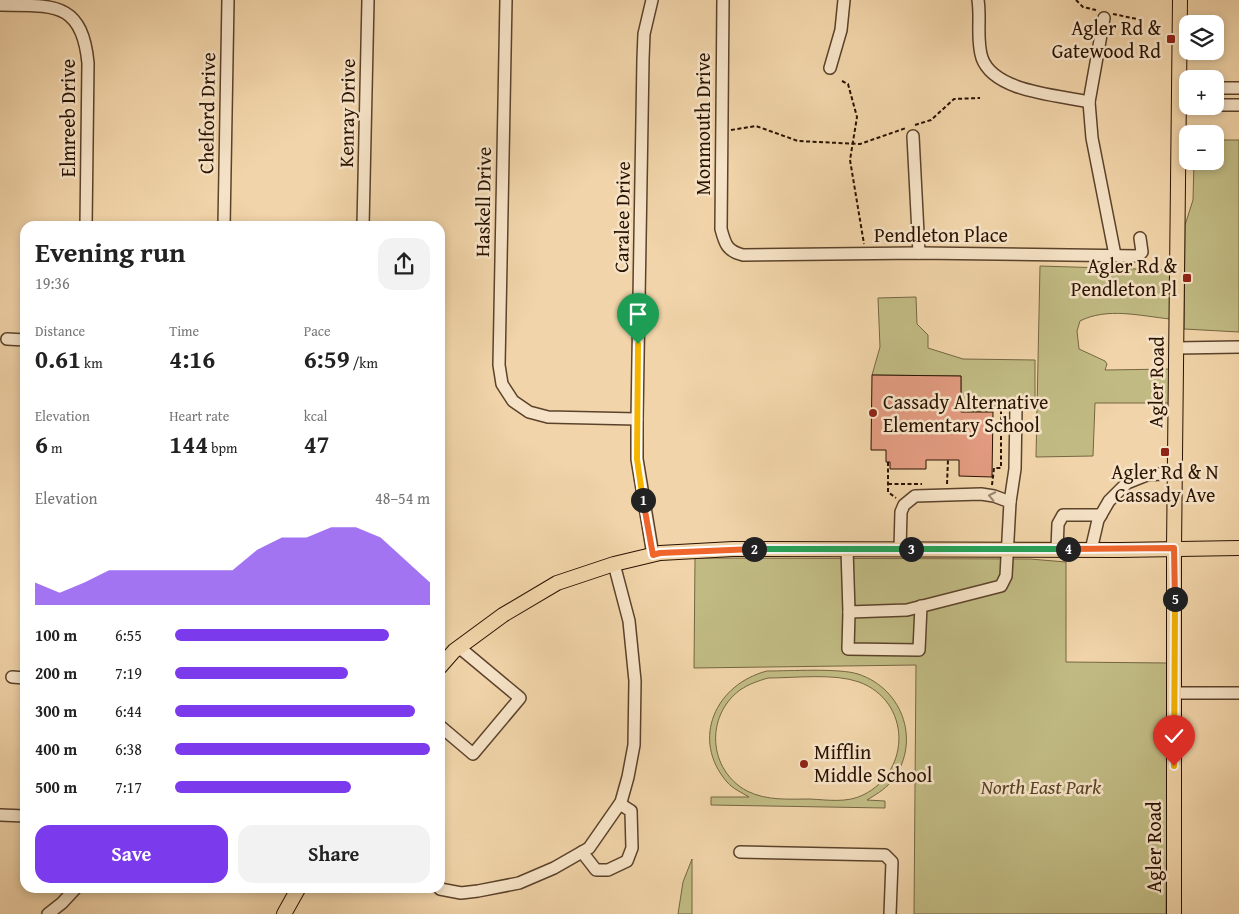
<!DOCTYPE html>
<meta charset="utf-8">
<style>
:root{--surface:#fff;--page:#f2f2f2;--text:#222;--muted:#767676;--accent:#7c3aed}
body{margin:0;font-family:"Gentium Book Plus",serif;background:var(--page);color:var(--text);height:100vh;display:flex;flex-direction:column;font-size:19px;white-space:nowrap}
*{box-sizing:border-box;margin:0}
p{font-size:16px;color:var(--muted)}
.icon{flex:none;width:28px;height:28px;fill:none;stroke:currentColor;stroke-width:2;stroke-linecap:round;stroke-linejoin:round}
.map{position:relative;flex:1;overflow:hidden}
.panel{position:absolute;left:20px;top:221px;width:425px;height:672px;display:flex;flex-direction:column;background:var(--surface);border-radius:15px;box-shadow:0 2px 8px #0003}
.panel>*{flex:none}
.controls{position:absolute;left:1179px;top:15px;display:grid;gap:10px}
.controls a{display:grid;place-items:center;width:45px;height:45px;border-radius:10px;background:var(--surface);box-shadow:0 2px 8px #0003;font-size:25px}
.pin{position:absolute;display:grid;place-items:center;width:42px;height:42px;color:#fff;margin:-51px -21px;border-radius:50% 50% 50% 0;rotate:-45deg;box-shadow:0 0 5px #0007}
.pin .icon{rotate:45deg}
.km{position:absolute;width:25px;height:25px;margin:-12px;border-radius:50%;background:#222;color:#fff;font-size:14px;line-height:25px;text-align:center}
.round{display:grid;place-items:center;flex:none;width:52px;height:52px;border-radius:15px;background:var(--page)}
.summary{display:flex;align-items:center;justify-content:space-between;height:85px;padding:0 15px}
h1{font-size:28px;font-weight:800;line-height:38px}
.metrics{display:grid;grid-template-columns:repeat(3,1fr);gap:8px;height:85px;padding:5px 15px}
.metrics div{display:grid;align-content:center}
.metrics b{font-size:25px;font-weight:800}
.metrics small{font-size:14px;font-weight:400}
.metrics p{font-size:14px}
.chart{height:140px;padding:10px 15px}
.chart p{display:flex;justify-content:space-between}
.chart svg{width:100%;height:90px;margin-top:5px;fill:var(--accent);opacity:.7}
.button{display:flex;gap:10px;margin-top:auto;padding:10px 15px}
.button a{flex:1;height:58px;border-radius:15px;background:var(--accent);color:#fff;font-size:20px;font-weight:800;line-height:58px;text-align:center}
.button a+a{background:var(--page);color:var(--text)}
ul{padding:0 15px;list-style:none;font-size:16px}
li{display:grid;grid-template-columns:80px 60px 1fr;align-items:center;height:38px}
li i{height:12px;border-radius:6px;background:var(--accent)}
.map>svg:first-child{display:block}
</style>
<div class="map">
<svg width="1239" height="914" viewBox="0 0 1239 914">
<rect width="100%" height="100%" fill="#f1d4a9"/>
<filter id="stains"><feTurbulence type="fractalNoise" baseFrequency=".004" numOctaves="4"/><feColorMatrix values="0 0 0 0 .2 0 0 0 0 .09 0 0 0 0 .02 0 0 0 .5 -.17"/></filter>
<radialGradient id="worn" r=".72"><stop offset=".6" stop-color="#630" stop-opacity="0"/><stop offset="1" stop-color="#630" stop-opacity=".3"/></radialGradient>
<!-- green -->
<g fill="#c1bb83" stroke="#756642" fill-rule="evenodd">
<polygon points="1215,140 1239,140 1239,332 1184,329 1185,225 1193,200 1194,161 1215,161"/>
<path d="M1040 266 1170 270V319C1141 316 1107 307 1080 321L1077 331 1079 349 1105 361 1107 364 1105 370 1171 369V403H1095L1093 456 1036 457Z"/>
<polygon points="916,297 917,324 928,335 928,348 963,359 1035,360 1035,407 994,406 993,412 961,412 961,376 872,375 880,347 878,298"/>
<polygon points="695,558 1030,559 1066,562 1066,662 1168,663 1166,914 914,914 916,665 694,668"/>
<path d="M767 671C790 671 839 668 858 674 904 689 922 744 891 782 884 790 875 795 867 800L885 801V808L711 805V797H749C741 792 733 789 727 782 690 739 716 684 767 671ZM768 678C795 678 834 673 859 682 911 701 912 771 863 795 847 803 828 800 810 799 789 799 767 801 747 791 708 770 705 716 740 690 749 684 758 681 768 678Z"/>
<polygon points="692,859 692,914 678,914 683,882"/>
</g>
<!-- building -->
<polygon fill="#e29b80" stroke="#291200" points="872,375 961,376 961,412 993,412 992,477 959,476 959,460 926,460 926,469 890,469 890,462 886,462 886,450 871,450"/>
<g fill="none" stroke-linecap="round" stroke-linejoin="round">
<defs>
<g id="minor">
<polyline points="506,0 499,365 502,384 513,401 529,412 548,417 637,419"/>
<polyline points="652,0 644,34 643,59 637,419 637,459 653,555"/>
<path d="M723 0 721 229C725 244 727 251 743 255L919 253 1138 256 1142 252 1140 238"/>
<path d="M978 0C981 19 976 40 982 58 994 92 1058 95 1089 102"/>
<path d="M0 5C52 6 82 0 88 63L86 226"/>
<polyline points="1104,18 1089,102 1092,138 1115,255"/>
<polyline points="830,68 841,30 844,0"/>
<polyline points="1215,88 1239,88"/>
<polyline points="1215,105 1239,105"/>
<polyline points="913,136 919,253"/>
<polyline points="224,226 228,0"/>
<polyline points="363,226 368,0"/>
<polyline points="7,339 25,340"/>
<polyline points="1176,348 1239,347"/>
<polyline points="1010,502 1015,469 1016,408"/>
<polyline points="847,549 849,612 907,610 1001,586 1006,576 1010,502 994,496 981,494 915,496 904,505 901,512 900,549"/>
<polyline points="1057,549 1058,524 1063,515 1101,515"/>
<polyline points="1091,550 1098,520 1109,501 1127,483 1147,475 1176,473"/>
<polyline points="849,612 848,649 919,650 921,606"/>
<polyline points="12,677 25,678"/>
<polyline points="1175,693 1239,693"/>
<polyline points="440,726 473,754 520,698 460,648"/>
<polyline points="0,815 25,816"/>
<polyline points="582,852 596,870 608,870 627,861 632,848 631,811 620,804"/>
<polyline points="740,852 885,855 892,862 890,914"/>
<polyline points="440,889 461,893 478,891 519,883 554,868 589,848 621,802 628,777 634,745 635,681 629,621 614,564"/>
<polyline points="48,914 62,903 75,889"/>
</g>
<g id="major">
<polyline points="440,667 454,651 503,615 557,583 614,564 660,553 733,549 1120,550 1239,548"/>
<polyline points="284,914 298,889"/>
<polyline points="1174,914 1174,548 1180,0"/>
</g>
</defs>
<!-- minor casing -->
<use href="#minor" stroke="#5b422a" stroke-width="14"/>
<!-- major casing -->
<use href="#major" stroke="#291200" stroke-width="16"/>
<!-- path -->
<g stroke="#291200" stroke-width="2" stroke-dasharray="4 2.5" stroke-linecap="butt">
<polyline points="1076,0 1083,7 1096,10"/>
<polyline points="1113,14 1137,19"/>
<polyline points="842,81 848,84 857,117 850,160 864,244"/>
<polyline points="915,125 931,120 954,99 980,98"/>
<polyline points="731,130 756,126 798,141 860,144 906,128"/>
<polyline points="888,462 888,492 896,498"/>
<polyline points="888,484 922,484"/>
<polyline points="947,484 948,460"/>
<polyline points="992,485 994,468 1001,468 1001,408"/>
</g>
<!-- minor -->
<use href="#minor" stroke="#f6e3c7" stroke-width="11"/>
<!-- major -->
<use href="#major" stroke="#f1d4a9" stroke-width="14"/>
</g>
<!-- one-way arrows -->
<defs><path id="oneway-chevron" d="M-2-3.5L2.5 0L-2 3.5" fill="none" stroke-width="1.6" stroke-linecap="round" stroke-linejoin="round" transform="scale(1.25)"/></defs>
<use stroke="#9a856d" href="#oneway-chevron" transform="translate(992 496) rotate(-168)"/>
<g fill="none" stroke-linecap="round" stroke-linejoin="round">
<defs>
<polyline id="split-1" points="638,344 637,459 643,500"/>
<polyline id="split-2" points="643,500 653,555 660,553 754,549"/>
<polyline id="split-3" points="754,549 911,549"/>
<polyline id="split-4" points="911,549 1068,549"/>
<polyline id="split-5" points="1068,549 1174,548 1175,599"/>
<polyline id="split-6" points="1174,766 1175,599"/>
</defs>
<!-- split-1 casing -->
<use href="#split-1" stroke="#fff" stroke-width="10"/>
<!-- split-2 casing -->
<use href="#split-2" stroke="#fff" stroke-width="10"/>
<!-- split-3 casing -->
<use href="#split-3" stroke="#fff" stroke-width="10"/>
<!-- split-4 casing -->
<use href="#split-4" stroke="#fff" stroke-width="10"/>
<!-- split-5 casing -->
<use href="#split-5" stroke="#fff" stroke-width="10"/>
<!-- split-6 casing -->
<use href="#split-6" stroke="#fff" stroke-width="10"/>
<!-- split-1 -->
<use href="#split-1" stroke="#f5b400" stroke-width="6"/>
<!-- split-2 -->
<use href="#split-2" stroke="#f0652b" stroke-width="6"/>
<!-- split-3 -->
<use href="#split-3" stroke="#22a559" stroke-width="6"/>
<!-- split-4 -->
<use href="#split-4" stroke="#22a559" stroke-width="6"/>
<!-- split-5 -->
<use href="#split-5" stroke="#f0652b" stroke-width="6"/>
<!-- split-6 -->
<use href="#split-6" stroke="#f5b400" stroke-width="6"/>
</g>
<!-- markers -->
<g fill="#8f2418" stroke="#f6e3c7" stroke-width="2">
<rect x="1166" y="34" width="10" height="10" rx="2.5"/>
<rect x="1182" y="273" width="10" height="10" rx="2.5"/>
<circle cx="873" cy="413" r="5"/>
<rect x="1160" y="447" width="10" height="10" rx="2.5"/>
<circle cx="804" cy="764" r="5"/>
</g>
<g text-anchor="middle" stroke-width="5" stroke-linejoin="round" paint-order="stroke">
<!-- poi labels -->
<g font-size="20" fill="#291200" stroke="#f6e3c7" text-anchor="end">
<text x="1161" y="35">Agler Rd &amp;<tspan x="1161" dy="23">Gatewood Rd</tspan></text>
<text x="1177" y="273">Agler Rd &amp;<tspan x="1177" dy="23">Pendleton Pl</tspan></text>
<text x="883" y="409" text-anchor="start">Cassady Alternative<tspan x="883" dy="23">Elementary School</tspan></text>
<text x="1165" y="479" text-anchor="middle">Agler Rd &amp; N<tspan x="1165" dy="23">Cassady Ave</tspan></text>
<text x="814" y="759" text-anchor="start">Mifflin<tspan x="814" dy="23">Middle School</tspan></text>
</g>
<!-- street labels -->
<g font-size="20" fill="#291200" stroke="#f6e3c7">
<text transform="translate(207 113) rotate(-89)" y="7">Chelford Drive</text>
<text transform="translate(347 113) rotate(-89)" y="7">Kenray Drive</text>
<text transform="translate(68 118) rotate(-90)" y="7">Elmreeb Drive</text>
<text transform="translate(703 124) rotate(-90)" y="7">Monmouth Drive</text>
<text transform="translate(483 202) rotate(-89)" y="7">Haskell Drive</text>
<text transform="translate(622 217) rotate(-89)" y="7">Caralee Drive</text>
<text x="941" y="242">Pendleton Place</text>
<text transform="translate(1156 382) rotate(-89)" y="7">Agler Road</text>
<text transform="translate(1154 847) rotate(-90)" y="7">Agler Road</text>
</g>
<!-- park labels -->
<g font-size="20" font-style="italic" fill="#574527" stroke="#f6e3c7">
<text x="1041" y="794">North East Park</text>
</g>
</g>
<rect width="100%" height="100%" filter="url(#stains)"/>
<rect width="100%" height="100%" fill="url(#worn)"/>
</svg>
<div class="controls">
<a><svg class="icon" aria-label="layers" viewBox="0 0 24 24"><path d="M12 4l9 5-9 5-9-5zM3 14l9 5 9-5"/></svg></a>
<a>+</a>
<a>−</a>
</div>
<div class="pin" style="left:638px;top:344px;background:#1e9e55"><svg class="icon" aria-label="arrive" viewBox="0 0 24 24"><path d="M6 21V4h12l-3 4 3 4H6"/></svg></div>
<div class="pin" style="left:1174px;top:766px;background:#d93025"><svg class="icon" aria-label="check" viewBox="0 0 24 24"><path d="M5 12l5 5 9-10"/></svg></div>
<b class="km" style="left:643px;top:500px">1</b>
<b class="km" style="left:754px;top:549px">2</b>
<b class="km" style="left:911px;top:549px">3</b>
<b class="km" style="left:1068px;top:549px">4</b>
<b class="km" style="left:1175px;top:599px">5</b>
<section class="panel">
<div class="summary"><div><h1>Evening run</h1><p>19:36</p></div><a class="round"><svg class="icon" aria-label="share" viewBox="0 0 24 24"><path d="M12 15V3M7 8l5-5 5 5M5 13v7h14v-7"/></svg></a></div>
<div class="metrics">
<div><p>Distance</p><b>0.61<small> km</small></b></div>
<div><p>Time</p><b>4:16</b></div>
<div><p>Pace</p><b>6:59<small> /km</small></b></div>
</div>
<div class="metrics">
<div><p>Elevation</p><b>6<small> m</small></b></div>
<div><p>Heart rate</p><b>144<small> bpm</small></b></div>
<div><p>kcal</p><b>47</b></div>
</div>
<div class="chart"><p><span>Elevation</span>48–54 m</p>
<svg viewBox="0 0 160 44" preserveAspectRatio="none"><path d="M0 44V33L10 38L20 33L30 27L40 27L50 27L60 27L70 27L80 27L90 17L100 11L110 11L120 6L130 6L140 11L150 22L160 33V44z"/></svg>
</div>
<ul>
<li><b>100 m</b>6:55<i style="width:84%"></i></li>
<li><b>200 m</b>7:19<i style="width:68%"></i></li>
<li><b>300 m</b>6:44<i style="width:94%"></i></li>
<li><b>400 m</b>6:38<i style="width:100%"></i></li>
<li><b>500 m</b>7:17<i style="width:69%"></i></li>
</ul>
<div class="button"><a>Save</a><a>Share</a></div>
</section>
</div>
